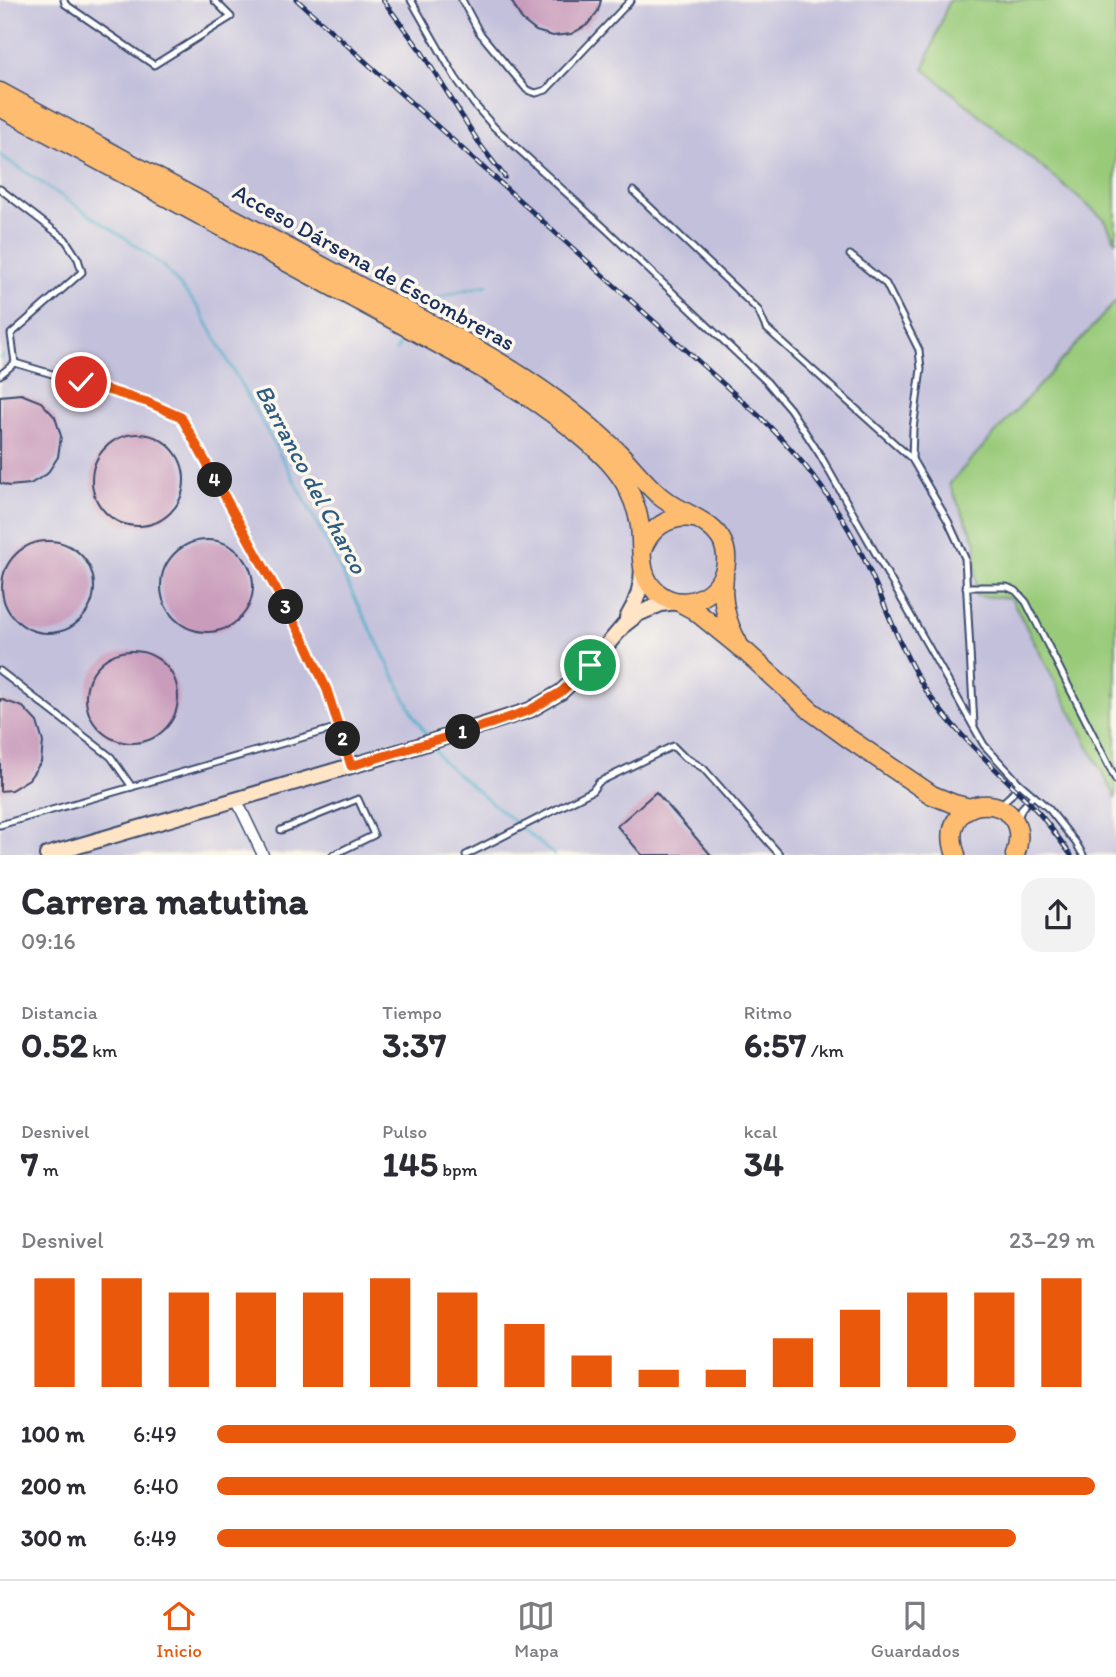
<!DOCTYPE html>
<html lang="es">
<meta charset="utf-8">
<style>
:root{--surface:#fff;--page:#f2f2f3;--text:#2b2b33;--muted:#7c7c81;--line:#e1e1e2;--accent:#ea580c}
body{margin:0;font-family:Itim,sans-serif;background:var(--page);color:var(--text);height:100vh;display:flex;flex-direction:column;font-size:26px;white-space:nowrap}
*{box-sizing:border-box;margin:0}
p{font-size:23px;color:var(--muted)}
.icon{flex:none;width:38px;height:38px;fill:none;stroke:currentColor;stroke-width:2;stroke-linecap:round;stroke-linejoin:round}
.map{position:relative;height:855px;overflow:hidden}
.drawer{display:flex;flex-direction:column;background:var(--surface);flex:1}
.drawer>*{flex:none}
.pin{position:absolute;display:grid;place-items:center;width:60px;height:60px;color:#fff;margin:-30px;border:4px solid #fff;border-radius:50%;box-shadow:0 2px 7px #0007}
.km{position:absolute;width:35px;height:35px;margin:-18px;border-radius:50%;background:#222;color:#fff;font-size:19px;line-height:35px;text-align:center}
.round{display:grid;place-items:center;flex:none;width:74px;height:74px;border-radius:21px;background:var(--page)}
.summary{display:flex;align-items:center;justify-content:space-between;height:119px;padding:0 21px}
h1{font-size:38px;font-weight:700;line-height:52px}
.metrics{display:grid;grid-template-columns:repeat(3,1fr);gap:10px;height:119px;padding:7px 21px}
.metrics div{display:grid;align-content:center}
.metrics b{font-size:35px;font-weight:700}
.metrics small{font-size:19px;font-weight:400}
.metrics p{font-size:19px}
.chart{height:196px;padding:14px 21px}
.chart p{display:flex;justify-content:space-between}
.chart svg{width:100%;height:126px;margin-top:7px;stroke:var(--accent);stroke-width:6}
ul{padding:0 21px;list-style:none;font-size:23px}
li{display:grid;grid-template-columns:112px 84px 1fr;align-items:center;height:52px}
li i{height:18px;border-radius:9px;background:var(--accent)}
.menu{display:flex;justify-content:space-around;align-items:center;height:98px;border-top:2px solid var(--line);background:var(--surface);font-size:19px;color:var(--muted)}
.menu a{display:grid;justify-items:center;gap:4px}
.menu .on{color:var(--accent)}
.map>svg:first-child{display:block}
</style>
<div class="map">
<svg width="1116" height="855" viewBox="0 0 1116 855">
<rect width="100%" height="100%" fill="#fbf7ec"/>
<filter id="ink" filterUnits="userSpaceOnUse"><feTurbulence type="fractalNoise" baseFrequency=".0143" numOctaves="2"/><feDisplacementMap in="SourceGraphic" scale="14" xChannelSelector="R" yChannelSelector="G"/><feConvolveMatrix kernelMatrix="1 2 1 2 8 2 1 2 1" color-interpolation-filters="sRGB"/></filter>
<filter id="wash" filterUnits="userSpaceOnUse"><feTurbulence type="fractalNoise" baseFrequency=".00686" numOctaves="4" result="noise"/><feDisplacementMap in="SourceGraphic" scale="28" xChannelSelector="R" yChannelSelector="G"/><feGaussianBlur stdDeviation="1.57" result="paint"/><feColorMatrix in="noise" values="0 0 0 0 0 0 0 0 0 0 0 0 0 0 0 0 0 1.4 0 .05"/><feComposite in="paint" operator="in"/></filter>
<g filter="url(#wash)">
<rect width="100%" height="100%" fill="#efe3c5"/>
<!-- industrial -->
<polygon fill="#c3c0db" points="0,0 949,0 924,69 1105,220 1116,242 1116,301 949,484 976,542 976,595 1011,597 1116,798 1116,854 0,854"/>
<!-- green -->
<g fill="#99ca79" stroke="#5a7c6c" stroke-width="2">
<polygon points="949,0 1116,0 1116,242 1105,220 924,69"/>
<polygon points="1116,301 1116,798 1011,598 976,596 976,542 949,484"/>
</g>
<g fill="none" stroke-linecap="round" stroke-linejoin="round">
<!-- stream -->
<g stroke="#49adc8" stroke-width="2.5">
<polyline points="0,155 134,244 163,266 198,307 303,496 415,717 428,737"/>
<path d="M420 311C436 293 464 291 487 285"/>
<polyline points="396,351 407,333"/>
<polyline points="0,358 3,355"/>
<polyline points="433,746 442,761 554,855"/>
</g>
</g>
<g id="blocks">
<!-- building -->
<g fill="#c99cbc">
<polygon points="511,0 601,0 598,11 587,25 571,34 553,36 536,31 522,20"/>
<polygon points="21,394 41,402 55,417 61,436 58,457 47,474 30,484 9,486 0,483 0,396"/>
<circle cx="138" cy="480" r="46"/>
<circle cx="207" cy="586" r="46"/>
<circle cx="48" cy="587" r="46"/>
<circle cx="132" cy="697" r="46"/>
<polygon points="0,699 23,707 37,722 43,742 41,762 29,779 11,790 0,791"/>
<polygon points="656,792 711,855 642,855 617,826"/>
</g>
</g>
</g>
<g filter="url(#ink)">
<use href="#blocks" fill-opacity="0" stroke="#3b4a6d" stroke-width="2"/>
<g fill="none" stroke-linecap="round" stroke-linejoin="round">
<defs>
<g id="lane">
<polyline points="64,0 65,4 154,65 231,17 214,0"/>
<polyline points="411,0 455,77 474,104 494,127 608,231 767,382 790,409 820,455 984,745 1019,783 1049,809 1076,843 1083,855"/>
<polyline points="462,0 479,32 527,90 536,93 546,90 631,0"/>
<polyline points="0,189 65,239 78,259 82,272 11,334 15,363"/>
<polyline points="633,191 758,310 766,328 912,459 948,521 965,558 974,725"/>
<polyline points="850,255 886,284 919,350 921,369 913,429 912,459"/>
<polyline points="0,375 15,363 147,402 181,417 305,642 327,689 339,727"/>
<polyline points="966,587 1007,587 1016,591 1026,602 1116,780"/>
<polyline points="0,671 111,757 132,787"/>
<polyline points="1001,804 1011,795 1019,783"/>
<polyline points="1018,818 1022,808 1033,796"/>
<polyline points="0,825 339,727 351,766"/>
<polyline points="281,830 358,799 374,835 333,855"/>
<polyline points="466,855 592,791 599,782 673,746 683,756 703,768 780,855"/>
</g>
<polyline id="street" points="236,799 263,855"/>
<g id="secondary">
<path d="M627 618C637 602 642 586 642 568"/>
<polyline points="47,855 402,751 530,710 561,692 590,665 624,625 638,614 661,604 677,602"/>
</g>
<g id="highway">
<path d="M0 92C115 155 230 217 346 279 416 317 491 352 556 400 577 415 597 432 616 450 631 465 644 483 661 497 680 513 713 520 723 543 739 583 691 619 658 593 637 577 643 550 640 526 638 513 634 501 628 489 618 469 602 454 586 440 546 405 501 379 455 353L0 107"/>
<path d="M642 551C649 528 669 515 693 518"/>
<path d="M724 576C721 600 726 622 738 643"/>
<polyline points="679,602 694,610 747,653 811,711 848,738 932,795 954,804 970,808"/>
<path d="M956 855C932 788 1038 788 1015 855"/>
</g>
</defs>
<!-- lane casing -->
<use href="#lane" stroke="#3b4a6d" stroke-width="9"/>
<!-- street casing -->
<use href="#street" stroke="#3b4a6d" stroke-width="13"/>
<!-- secondary casing -->
<use href="#secondary" stroke="#3b4a6d" stroke-width="18"/>
<!-- highway casing -->
<use href="#highway" stroke="#3b4a6d" stroke-width="21"/>
<!-- lane -->
<use href="#lane" stroke="#fff" stroke-width="5"/>
<!-- street -->
<use href="#street" stroke="#fff" stroke-width="10"/>
<!-- secondary -->
<use href="#secondary" stroke="#ffe4c6" stroke-width="14"/>
<!-- highway -->
<use href="#highway" stroke="#febc70" stroke-width="18"/>
<defs>
<g id="rail">
<path d="M297 0 758 415C803 458 841 508 867 565 887 608 902 655 929 695 960 739 1002 773 1038 812 1050 826 1060 840 1071 855"/>
<polyline points="383,0 421,51 481,146 505,177"/>
</g>
</defs>
<!-- rail casing -->
<use href="#rail" stroke="#1b2f5e" stroke-width="5"/>
<!-- rail -->
<use href="#rail" stroke="#fbf7ec" stroke-width="2.5" stroke-dasharray="8" stroke-linecap="butt"/>
</g>
</g>
<g fill="none" stroke-linecap="round" stroke-linejoin="round" filter="url(#ink)">
<defs>
<polyline id="route" points="81,382 147,402 181,417 305,642 327,690 351,766 490,724 530,710 561,692 590,665"/>
</defs>
<!-- route casing -->
<use href="#route" stroke="#fff" stroke-width="14"/>
<!-- route -->
<use href="#route" stroke="#ea580c" stroke-width="9"/>
</g>
<g text-anchor="middle" stroke-width="7" stroke-linejoin="round" paint-order="stroke">
<!-- street labels -->
<g font-size="23" fill="#1b2f5e" stroke="#fbf7ec">
<text transform="translate(374 267) rotate(29)" y="8">Acceso Dársena de Escombreras</text>
</g>
<!-- water labels -->
<g font-size="24" font-style="italic" fill="#2b5b83" stroke="#fbf7ec">
<text transform="translate(311 479) rotate(62)" y="8">Barranco del Charco</text>
</g>
</g>
</svg>
<div class="pin" style="left:590px;top:665px;background:#1e9e55"><svg class="icon" aria-label="arrive" viewBox="0 0 24 24"><path d="M6 21V4h12l-3 4 3 4H6"/></svg></div>
<div class="pin" style="left:81px;top:382px;background:#d93025"><svg class="icon" aria-label="check" viewBox="0 0 24 24"><path d="M5 12l5 5 9-10"/></svg></div>
<b class="km" style="left:463px;top:732px">1</b>
<b class="km" style="left:343px;top:739px">2</b>
<b class="km" style="left:286px;top:607px">3</b>
<b class="km" style="left:215px;top:480px">4</b>
</div>
<section class="drawer">
<div class="summary"><div><h1>Carrera matutina</h1><p>09:16</p></div><a class="round"><svg class="icon" aria-label="share" viewBox="0 0 24 24"><path d="M12 15V3M7 8l5-5 5 5M5 13v7h14v-7"/></svg></a></div>
<div class="metrics">
<div><p>Distancia</p><b>0.52<small> km</small></b></div>
<div><p>Tiempo</p><b>3:37</b></div>
<div><p>Ritmo</p><b>6:57<small> /km</small></b></div>
</div>
<div class="metrics">
<div><p>Desnivel</p><b>7<small> m</small></b></div>
<div><p>Pulso</p><b>145<small> bpm</small></b></div>
<div><p>kcal</p><b>34</b></div>
</div>
<div class="chart"><p><span>Desnivel</span>23–29 m</p>
<svg viewBox="0 0 160 44" preserveAspectRatio="none"><path d="M5 44V6M15 44V6M25 44V11M35 44V11M45 44V11M55 44V6M65 44V11M75 44V22M85 44V33M95 44V38M105 44V38M115 44V27M125 44V17M135 44V11M145 44V11M155 44V6"/></svg>
</div>
<ul>
<li><b>100 m</b>6:49<i style="width:91%"></i></li>
<li><b>200 m</b>6:40<i style="width:100%"></i></li>
<li><b>300 m</b>6:49<i style="width:91%"></i></li>
</ul>
</section>
<nav class="menu">
<a class="on"><svg class="icon" aria-label="home" viewBox="0 0 24 24"><path d="M3 11l9-7 9 7M6 9v11h12V9"/></svg>Inicio</a>
<a><svg class="icon" aria-label="map" viewBox="0 0 24 24"><path d="M3 6l6-2 6 2 6-2v14l-6 2-6-2-6 2zM9 4v14M15 6v14"/></svg>Mapa</a>
<a><svg class="icon" aria-label="saved" viewBox="0 0 24 24"><path d="M7 4h10v16l-5-4-5 4z"/></svg>Guardados</a>
</nav>
